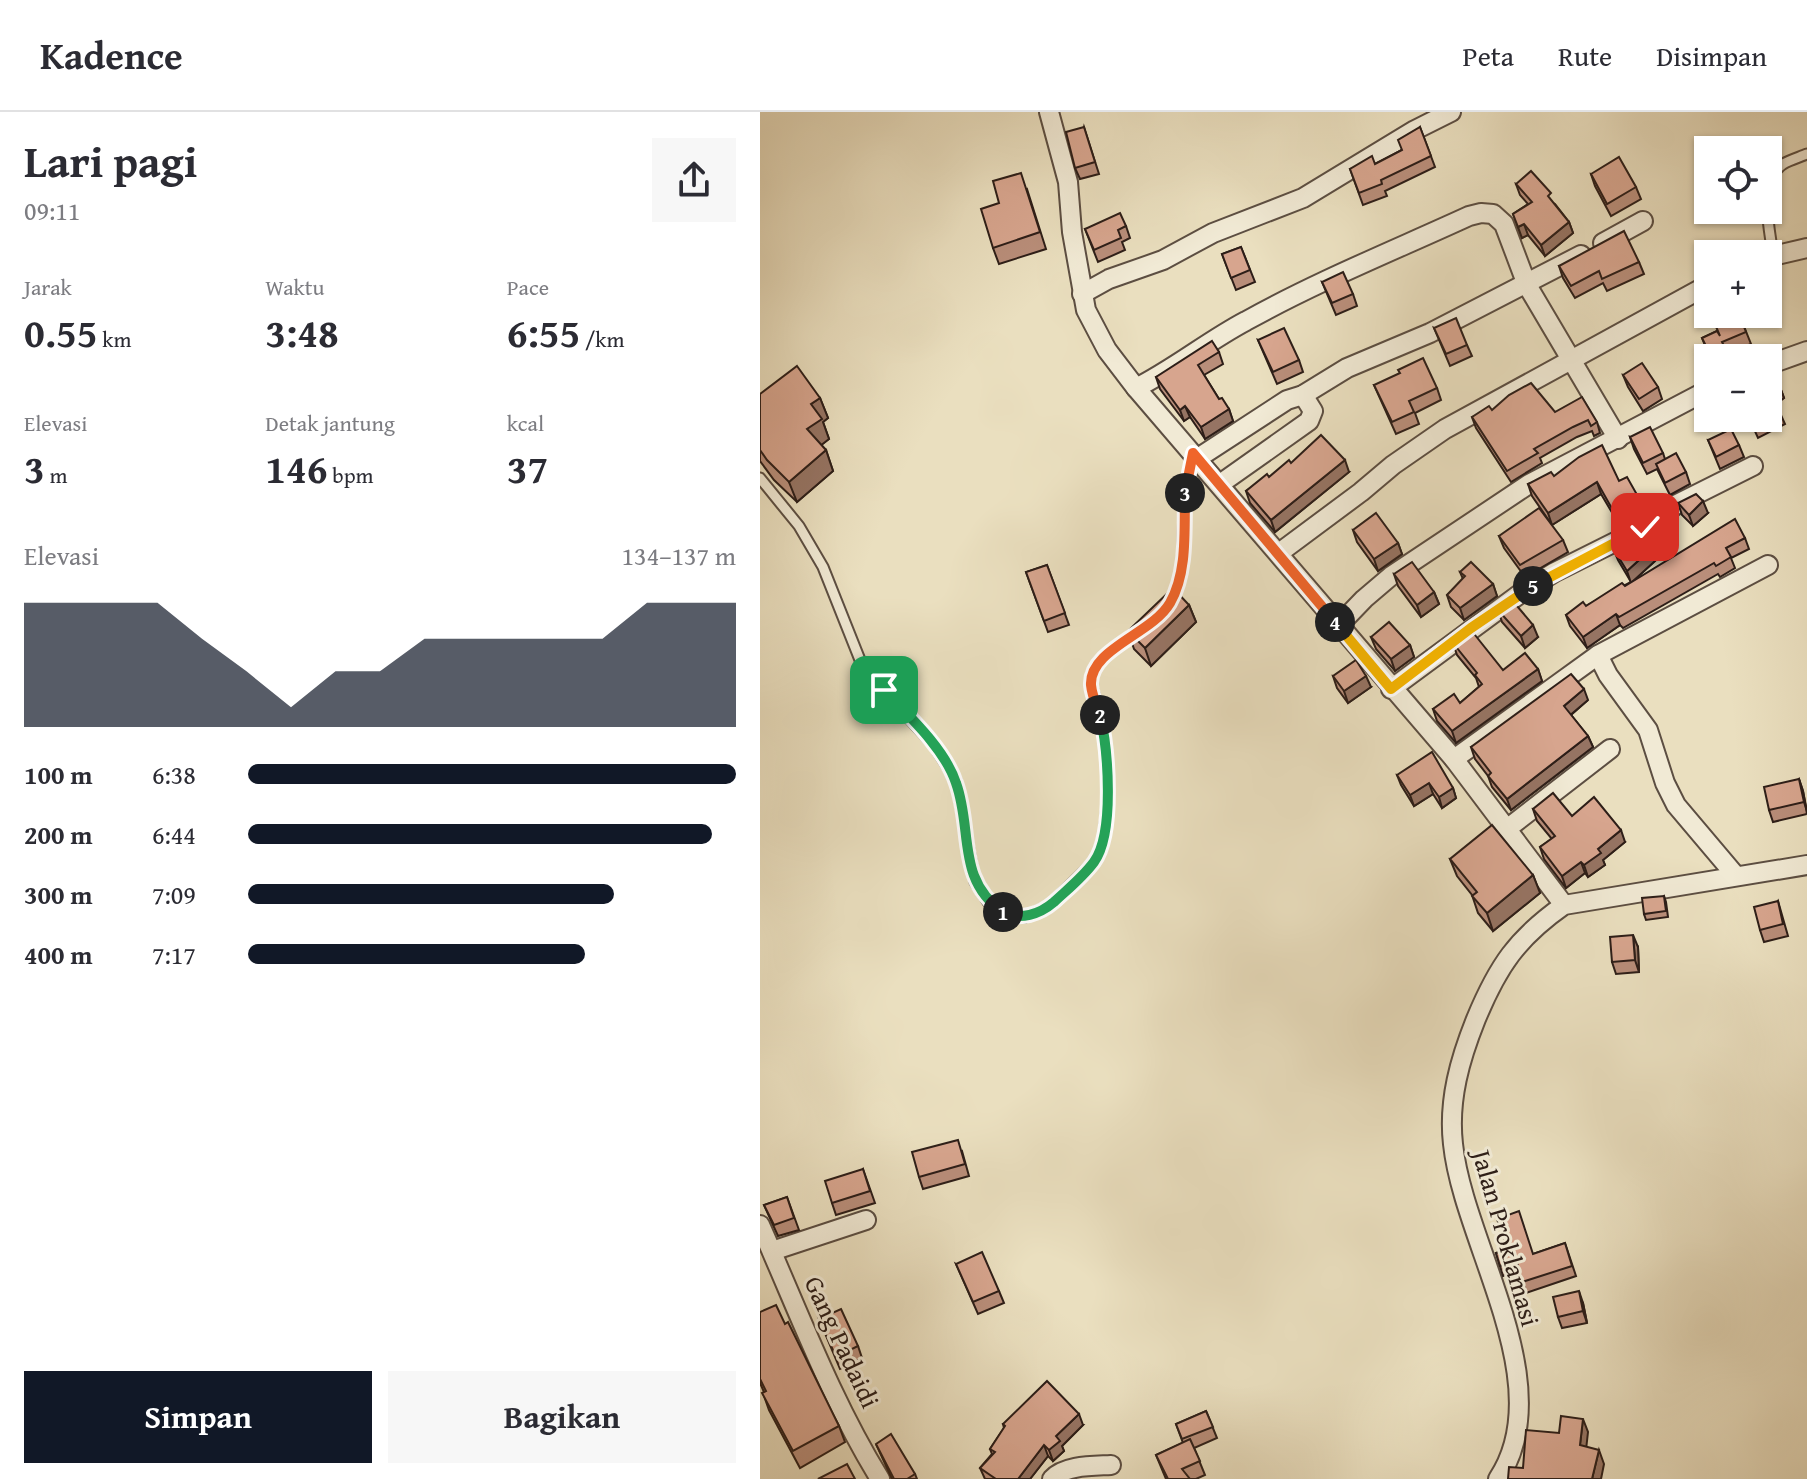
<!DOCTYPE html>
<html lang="id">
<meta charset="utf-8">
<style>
:root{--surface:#fff;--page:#f7f7f7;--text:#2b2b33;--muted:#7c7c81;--line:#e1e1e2;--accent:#111827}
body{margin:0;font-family:"Gentium Book Plus",serif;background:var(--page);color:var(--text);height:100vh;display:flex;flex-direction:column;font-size:30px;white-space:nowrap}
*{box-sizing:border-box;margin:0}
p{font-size:26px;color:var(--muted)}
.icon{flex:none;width:44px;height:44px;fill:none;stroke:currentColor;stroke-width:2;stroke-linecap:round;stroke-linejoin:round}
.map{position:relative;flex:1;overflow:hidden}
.details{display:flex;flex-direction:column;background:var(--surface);width:760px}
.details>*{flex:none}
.tools{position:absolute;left:934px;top:24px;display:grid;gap:16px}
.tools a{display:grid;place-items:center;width:88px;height:88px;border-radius:0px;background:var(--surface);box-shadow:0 2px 6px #0004;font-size:40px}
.pin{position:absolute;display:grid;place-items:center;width:68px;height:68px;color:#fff;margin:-34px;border-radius:16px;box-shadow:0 4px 12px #0006}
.km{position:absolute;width:40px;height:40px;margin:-20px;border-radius:50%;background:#222;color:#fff;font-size:22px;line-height:40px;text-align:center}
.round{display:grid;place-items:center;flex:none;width:84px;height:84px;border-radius:0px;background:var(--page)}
.summary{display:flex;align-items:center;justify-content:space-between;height:136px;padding:0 24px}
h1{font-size:44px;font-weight:600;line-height:60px}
.metrics{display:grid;grid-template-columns:repeat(3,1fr);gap:12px;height:136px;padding:8px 24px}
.metrics div{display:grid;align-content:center}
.metrics b{font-size:40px;font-weight:600}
.metrics small{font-size:22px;font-weight:400}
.metrics p{font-size:22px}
.chart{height:224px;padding:16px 24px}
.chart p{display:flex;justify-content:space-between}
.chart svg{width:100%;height:144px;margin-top:8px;fill:var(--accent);opacity:.7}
.primary-button{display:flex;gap:16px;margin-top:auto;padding:16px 24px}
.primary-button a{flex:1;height:92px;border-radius:0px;background:var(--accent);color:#fff;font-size:32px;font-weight:600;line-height:92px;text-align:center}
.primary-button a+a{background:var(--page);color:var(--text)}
ul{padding:0 24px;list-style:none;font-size:26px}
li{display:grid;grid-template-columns:128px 96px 1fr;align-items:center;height:60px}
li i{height:20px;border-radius:10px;background:var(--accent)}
header{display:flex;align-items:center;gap:48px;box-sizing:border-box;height:112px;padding:0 40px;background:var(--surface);border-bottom:2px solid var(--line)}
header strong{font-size:38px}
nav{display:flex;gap:44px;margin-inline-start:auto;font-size:28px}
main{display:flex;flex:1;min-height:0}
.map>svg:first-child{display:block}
</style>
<header>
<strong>Kadence</strong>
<nav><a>Peta</a><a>Rute</a><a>Disimpan</a></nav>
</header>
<main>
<section class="details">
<div class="summary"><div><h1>Lari pagi</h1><p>09:11</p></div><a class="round"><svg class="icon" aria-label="share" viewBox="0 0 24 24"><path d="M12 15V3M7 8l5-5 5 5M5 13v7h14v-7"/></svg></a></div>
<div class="metrics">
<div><p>Jarak</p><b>0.55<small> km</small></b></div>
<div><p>Waktu</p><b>3:48</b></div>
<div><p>Pace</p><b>6:55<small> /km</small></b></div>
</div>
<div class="metrics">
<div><p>Elevasi</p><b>3<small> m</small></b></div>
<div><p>Detak jantung</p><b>146<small> bpm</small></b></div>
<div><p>kcal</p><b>37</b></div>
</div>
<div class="chart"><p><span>Elevasi</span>134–137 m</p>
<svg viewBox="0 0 160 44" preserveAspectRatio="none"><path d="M0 44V6L10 6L20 6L30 6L40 17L50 27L60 38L70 27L80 27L90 17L100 17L110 17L120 17L130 17L140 6L150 6L160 6V44z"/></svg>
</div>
<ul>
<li><b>100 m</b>6:38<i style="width:100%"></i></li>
<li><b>200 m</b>6:44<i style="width:95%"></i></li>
<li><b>300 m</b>7:09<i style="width:75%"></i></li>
<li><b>400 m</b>7:17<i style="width:69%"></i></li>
</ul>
<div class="primary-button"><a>Simpan</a><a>Bagikan</a></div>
</section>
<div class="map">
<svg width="1047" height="1367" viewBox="0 0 1047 1367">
<rect width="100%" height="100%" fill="#eadfbf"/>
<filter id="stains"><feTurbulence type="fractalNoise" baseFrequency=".0025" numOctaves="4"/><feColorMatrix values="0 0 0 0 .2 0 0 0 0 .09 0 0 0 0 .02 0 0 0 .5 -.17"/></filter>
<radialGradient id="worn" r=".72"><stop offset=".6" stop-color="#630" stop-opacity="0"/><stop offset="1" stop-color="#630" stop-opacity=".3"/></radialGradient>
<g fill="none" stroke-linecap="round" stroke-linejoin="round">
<defs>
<g id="service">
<path d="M1013 144C1010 117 997 70 1023 52 1030 48 1040 45 1047 42"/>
<polyline points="0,366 39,414 63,455 104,558 173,632 196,668 215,770 228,790 247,803 265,805 289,794 336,748 344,724 348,683 347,642 341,605 331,572 332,561 339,549 350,539 380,520"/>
<path d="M412 487C428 454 421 416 425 381 426 369 430 356 432 344"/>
</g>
<g id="minor">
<polyline points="289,0 308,70 312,120 326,198 347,238 376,276 694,647 804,793"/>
<polyline points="843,131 883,109"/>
<polyline points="1008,145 1047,136"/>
<polyline points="322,182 349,167 403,148 453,121 543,86 655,18 691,0"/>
<polyline points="1008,253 1047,239"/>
<path d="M376 276C414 257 448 229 486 209 558 169 635 138 709 104L721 101 733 102 744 112 767 173 858 327"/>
<polyline points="438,346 527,288 543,283 587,256 670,221 821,143"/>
<polyline points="460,372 549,309 553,299 543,283"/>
<polyline points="519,441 601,380 633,353 685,317 948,173"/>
<polyline points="578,514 604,487 631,464 769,372 948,278"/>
<polyline points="631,577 761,481 795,460 885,415 917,392 993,354"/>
<polyline points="694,647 838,543"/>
<polyline points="748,716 850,637"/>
<polyline points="976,764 916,693 905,671 888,618 848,563 838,543 1008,453"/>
<path d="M0 1113C38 1198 71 1288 120 1367"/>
<polyline points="12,1139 106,1108"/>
<path d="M292 1367C305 1353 333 1354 351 1353"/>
<path d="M738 1367C801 1272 703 1131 693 1032 688 988 700 947 716 907 738 854 757 826 804 793L1047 753"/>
</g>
</defs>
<!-- service casing -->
<use href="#service" stroke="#5c4e42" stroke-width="13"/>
<!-- minor casing -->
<use href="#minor" stroke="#5c4e42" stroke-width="22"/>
<!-- service -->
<use href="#service" stroke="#f1ead5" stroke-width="9"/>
<!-- minor -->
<use href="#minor" stroke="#f1ead5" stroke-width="18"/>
</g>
<!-- wall -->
<g fill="#b98e7a" stroke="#2d1e18" stroke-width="2">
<polygon points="324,15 339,62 320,67 315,56"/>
<polygon points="660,15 675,55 625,79 627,84 603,93 590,57 615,52 642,38"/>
<polygon points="831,62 876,75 881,87 851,104 835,74"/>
<polygon points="756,72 795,92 809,110 813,121 785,144 768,123 762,126 753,102 768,92 760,83"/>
<polygon points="267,77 286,137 239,152 233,136 239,91"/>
<polygon points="366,114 370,126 362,130 365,138 338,150 325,117"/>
<polygon points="481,135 495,170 476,178 462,142"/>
<polygon points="879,150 884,162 847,179 843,171 815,186 803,166 799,154"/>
<polygon points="562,170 593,182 597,194 576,203"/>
<polygon points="979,202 991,232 968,241 970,246 950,246 942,226 957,219"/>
<polygon points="674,216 707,233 712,244 690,254"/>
<polygon points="498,228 539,248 543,260 517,272"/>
<polygon points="459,240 463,252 444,263 459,287 469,297 473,309 445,327 430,305 424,309 400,277 396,265"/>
<polygon points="863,263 898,275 902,287 883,299 868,275"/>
<polygon points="614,273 677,276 681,288 655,301 659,312 636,322"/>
<polygon points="1020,275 1024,286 1016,292 1025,312 998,326 989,306"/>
<polygon points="0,282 60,286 68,306 63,310 69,327 61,333 66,338 73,359 37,390 14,368 0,349"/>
<polygon points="732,298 795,300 837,310 840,321 834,324 832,319 817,325 780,346 782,351 751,370 716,316 712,305"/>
<polygon points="870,325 903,341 905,347 926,360 930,372 910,383 897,357 887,362 874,337"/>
<polygon points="948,328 979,333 984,345 960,357"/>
<polygon points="531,351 589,360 515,420 490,391 486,379"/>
<polygon points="794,364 859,369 880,388 884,400 860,414 841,382 792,413 772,384 768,372"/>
<polygon points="918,391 948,401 933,414 922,403"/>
<polygon points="593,418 638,431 642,442 618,459 597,430"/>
<polygon points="739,424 803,428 808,440 765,465 744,436"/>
<polygon points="985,426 989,437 971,446 975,456 960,465 958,462 863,516 860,513 827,536 810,514 806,503 826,494 871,470 858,448 853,436 895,449 872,470"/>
<polygon points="287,453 309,513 288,520 266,460"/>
<polygon points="700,460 733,472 737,484 704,508 691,495 687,483 703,467"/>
<polygon points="634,462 674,480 679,492 661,505 638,474"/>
<polygon points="429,493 436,510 391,554 374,537 368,519"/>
<polygon points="738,498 778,525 765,536 742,510"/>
<polygon points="611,525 650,533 654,545 635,559 616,537"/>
<polygon points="693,531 743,558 778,557 782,569 696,631 677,609 673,597 700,591 719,575 716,566 697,543"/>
<polygon points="573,564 611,575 588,591 577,576"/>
<polygon points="828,588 811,603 828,624 833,635 751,698 732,675 728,664 715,647 711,635"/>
<polygon points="637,663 693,676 696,686 682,696 673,682 654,694 641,673"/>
<polygon points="1039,667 1043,679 1047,702 1013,710 1009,698"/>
<polygon points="773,697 812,704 865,730 843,748 845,753 828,765 825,761 806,776 784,747 780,735 792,727 777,709"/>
<polygon points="690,747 773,763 780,781 733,819 718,801 712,783 697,764"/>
<polygon points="904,784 906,790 908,805 886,808 884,802"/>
<polygon points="1018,789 1028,824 1004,830 1000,818"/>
<polygon points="878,835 879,860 856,862 852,850"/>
<polygon points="202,1039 209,1064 163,1077 159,1065"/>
<polygon points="103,1057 115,1091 76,1103 72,1091"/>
<polygon points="27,1085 39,1118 18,1124 4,1093"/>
<polygon points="805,1131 816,1164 766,1181 760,1160 743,1164 736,1141 748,1138 773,1142"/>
<polygon points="196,1152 239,1179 244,1191 218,1202"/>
<polygon points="823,1191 827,1211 802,1216 798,1205"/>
<polygon points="0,1200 25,1212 79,1314 85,1330 40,1356 9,1298 3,1281 4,1280 0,1271"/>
<polygon points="59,1207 98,1234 102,1246 80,1257"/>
<polygon points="446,1299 457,1326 434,1336 445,1363 436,1367 406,1367 396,1343 423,1331 416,1312"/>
<polygon points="243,1312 323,1313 302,1334 304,1339 293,1349 288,1344 270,1367 225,1367 220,1356 232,1342 230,1337 244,1316"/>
<polygon points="116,1332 155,1362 157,1367 132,1367"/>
</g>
<!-- shaded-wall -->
<g fill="#967463" stroke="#2d1e18" stroke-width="2">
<polygon points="809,110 813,121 785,144 781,133"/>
<polygon points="764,112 768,123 762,126 758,115"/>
<polygon points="1020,275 1024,286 1008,298 1008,283"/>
<polygon points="60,286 68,306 63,310 69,327 55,338 47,317 51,292"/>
<polygon points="425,294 430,305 424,309 420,298"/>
<polygon points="469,297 473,309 445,327 441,315"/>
<polygon points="66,338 73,359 37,390 29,370"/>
<polygon points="585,348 589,360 515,420 511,408"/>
<polygon points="837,370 841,382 792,413 788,401"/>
<polygon points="943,389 948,401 933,414 929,403"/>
<polygon points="638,431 642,442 618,459 614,447"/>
<polygon points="890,438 895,449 871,471 867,459"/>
<polygon points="733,472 737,484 704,508 700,496"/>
<polygon points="674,480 679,492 661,505 657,493"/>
<polygon points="429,493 436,510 391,554 385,536"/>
<polygon points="856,502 860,513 827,536 823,525"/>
<polygon points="773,513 778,525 765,536 761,524"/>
<polygon points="650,533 654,545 635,559 631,547"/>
<polygon points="778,557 782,569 696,631 692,619"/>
<polygon points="606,564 611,575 588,591 584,579"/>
<polygon points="824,577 828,588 808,605 804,594"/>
<polygon points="828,624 833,635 751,698 747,687"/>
<polygon points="1039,667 1043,679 1047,699 1044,690"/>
<polygon points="669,671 673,682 654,694 650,683"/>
<polygon points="693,676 696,686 682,696 679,685"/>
<polygon points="861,718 865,730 843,748 845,753 828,765 824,753 838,737"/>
<polygon points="821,750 825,761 806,776 802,764"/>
<polygon points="773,763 780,781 733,819 727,801"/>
<polygon points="873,823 878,835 879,860 875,848"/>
<polygon points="819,1179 823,1191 827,1211 823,1199"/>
<polygon points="319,1302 323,1313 302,1334 304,1339 293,1349 289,1338 296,1324"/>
<polygon points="823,1307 828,1320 825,1347 820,1333"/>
<polygon points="284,1333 288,1344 270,1367 258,1367"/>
<polygon points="839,1338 844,1352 841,1367 832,1367"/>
</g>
<!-- building -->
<g fill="#d7a58e" stroke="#2d1e18" stroke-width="2">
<polygon points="324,15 335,50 315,56 306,20"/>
<polygon points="660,15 671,44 621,68 622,72 599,81 590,57 612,44 615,52 642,38 638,28"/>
<polygon points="859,45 876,75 847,92 831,62"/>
<polygon points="771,59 791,81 788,84 809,110 781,133 764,112 758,115 753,102 772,90 756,72"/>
<polygon points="261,61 280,120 233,136 221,97 239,91 233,69"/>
<polygon points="360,101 366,114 358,118 361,126 334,138 325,117"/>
<polygon points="864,119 879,150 842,167 839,159 811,174 799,154"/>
<polygon points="481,135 490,158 471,166 462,142"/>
<polygon points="583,160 593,182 572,191 562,170"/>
<polygon points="975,202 979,202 986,220 962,230 970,245 967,246 952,246 942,226 957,219 960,224 954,210"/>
<polygon points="696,206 707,233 686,242 674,216"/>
<polygon points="524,216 539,248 513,260 498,228"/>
<polygon points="452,229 459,240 438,253 459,287 462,286 469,297 441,315 425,294 420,298 396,265"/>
<polygon points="663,246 677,276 649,289 654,300 632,310 614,273 640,261 638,258"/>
<polygon points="882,251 898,275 879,287 863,263"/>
<polygon points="37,254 60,286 51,292 62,307 47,317 66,338 29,370 7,348 0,338 0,282"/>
<polygon points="1008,257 1020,275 1008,283"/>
<polygon points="771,271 795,300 822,285 837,310 831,314 828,308 813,315 774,337 778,341 747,359 712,305 729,294 732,298 749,283"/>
<polygon points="1013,286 1020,300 994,314 990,306 1008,306 1008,288"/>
<polygon points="890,315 903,341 883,351 870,325"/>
<polygon points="971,317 979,333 956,345 948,328"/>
<polygon points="561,323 585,348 511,408 486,379 507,362 509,365 529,348 531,351"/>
<polygon points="842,333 859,369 867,365 880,388 855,402 837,370 788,401 768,372 791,360 794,364 819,345"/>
<polygon points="916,341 926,360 905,371 896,352"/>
<polygon points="936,382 943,389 929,403 918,391"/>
<polygon points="779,396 803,428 760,453 739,424"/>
<polygon points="616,401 638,431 614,447 593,418"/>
<polygon points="975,407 985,426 966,436 971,445 956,454 954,451 859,505 856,502 823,525 806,503 823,490 826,494 862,471 865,474"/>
<polygon points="880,420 890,438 867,459 853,436"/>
<polygon points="652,450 674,480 657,493 634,462"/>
<polygon points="711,450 733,472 700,496 687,483 705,464 700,460"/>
<polygon points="287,453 305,501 284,509 266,460"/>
<polygon points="413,476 429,493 385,536 368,519"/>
<polygon points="752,488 773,513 761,524 738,498"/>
<polygon points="629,510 650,533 631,547 611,525"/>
<polygon points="711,518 743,558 765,541 778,557 692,619 673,597 694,582 700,591 722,572 715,563 717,561 693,531"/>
<polygon points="596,548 606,564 584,579 573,564"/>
<polygon points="811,562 824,577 804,594 828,624 747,687 728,664 731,661 711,635"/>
<polygon points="672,640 693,676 679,685 669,671 650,683 637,663"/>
<polygon points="1039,667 1044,690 1009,698 1004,675"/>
<polygon points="793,681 812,704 834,685 861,718 838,737 841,741 824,753 821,750 802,764 780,735 795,724 773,697"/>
<polygon points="732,713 773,763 727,801 712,784 717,780 690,747"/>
<polygon points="904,784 906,799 884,802 882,786"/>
<polygon points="1018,789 1023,812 1000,818 994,795"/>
<polygon points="873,823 875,848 852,850 850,825"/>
<polygon points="198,1028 205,1052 159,1065 152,1040"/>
<polygon points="103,1057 110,1079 72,1091 65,1069"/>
<polygon points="27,1085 34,1106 14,1113 4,1093"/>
<polygon points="759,1099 773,1142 805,1131 812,1154 762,1170 757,1150 740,1154 736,1141 748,1138 737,1107"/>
<polygon points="222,1140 239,1179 213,1190 196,1152"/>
<polygon points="819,1179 823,1199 798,1205 793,1185"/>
<polygon points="16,1193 25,1212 28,1210 79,1314 33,1339 2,1281 6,1279 0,1267 0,1200"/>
<polygon points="81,1197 98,1234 76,1245 59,1207"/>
<polygon points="287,1269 319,1302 296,1324 300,1329 289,1338 284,1333 258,1367 236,1367 220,1356 235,1340 230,1337 245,1314 243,1312"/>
<polygon points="446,1299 453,1315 422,1327 416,1312"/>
<polygon points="801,1304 823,1307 820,1333 839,1338 832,1367 748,1367 749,1355 763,1356 766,1318 799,1321"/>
<polygon points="131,1322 155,1362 147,1367 134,1367 116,1332"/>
<polygon points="430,1327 440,1349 422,1357 430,1367 408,1367 396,1343"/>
<polygon points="87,1352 95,1367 58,1367"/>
</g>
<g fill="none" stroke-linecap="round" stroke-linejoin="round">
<defs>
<path id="split-1" d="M124 578C148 603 185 637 196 671 213 718 196 768 243 800"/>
<path id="split-2" d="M243 800C260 809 280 802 294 790 308 777 323 765 334 750 355 721 348 637 340 603"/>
<path id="split-3" d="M340 603C337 594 332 584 331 573 329 537 392 522 410 491 428 460 424 416 425 381"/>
<polyline id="split-4" points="425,381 433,341 575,510"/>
<polyline id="split-5" points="575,510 631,577 711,516 773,474"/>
<polyline id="split-6" points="773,474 885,415"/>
</defs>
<!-- split-1 casing -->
<use href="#split-1" stroke="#fff" stroke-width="16"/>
<!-- split-2 casing -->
<use href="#split-2" stroke="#fff" stroke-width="16"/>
<!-- split-3 casing -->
<use href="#split-3" stroke="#fff" stroke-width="16"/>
<!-- split-4 casing -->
<use href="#split-4" stroke="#fff" stroke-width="16"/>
<!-- split-5 casing -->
<use href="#split-5" stroke="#fff" stroke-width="16"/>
<!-- split-6 casing -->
<use href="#split-6" stroke="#fff" stroke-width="16"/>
<!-- split-1 -->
<use href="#split-1" stroke="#22a559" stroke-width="10"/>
<!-- split-2 -->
<use href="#split-2" stroke="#22a559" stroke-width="10"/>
<!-- split-3 -->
<use href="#split-3" stroke="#f0652b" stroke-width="10"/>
<!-- split-4 -->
<use href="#split-4" stroke="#f0652b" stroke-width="10"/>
<!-- split-5 -->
<use href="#split-5" stroke="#f5b400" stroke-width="10"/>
<!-- split-6 -->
<use href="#split-6" stroke="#f5b400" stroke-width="10"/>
</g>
<g text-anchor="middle" stroke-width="6" stroke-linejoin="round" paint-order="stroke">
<!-- street labels -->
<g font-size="26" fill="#2d1e18" stroke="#f1ead5">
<text transform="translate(746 1126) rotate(74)" y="9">Jalan Proklamasi</text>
<text transform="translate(82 1230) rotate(65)" y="9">Gang Padaidi</text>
</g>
</g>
<rect width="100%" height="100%" filter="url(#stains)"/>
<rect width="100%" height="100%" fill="url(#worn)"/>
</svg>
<div class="tools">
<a><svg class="icon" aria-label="locate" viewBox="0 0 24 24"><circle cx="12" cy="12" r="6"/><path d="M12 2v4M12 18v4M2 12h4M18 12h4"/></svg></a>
<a>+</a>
<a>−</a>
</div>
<div class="pin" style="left:124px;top:578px;background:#1e9e55"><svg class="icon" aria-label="arrive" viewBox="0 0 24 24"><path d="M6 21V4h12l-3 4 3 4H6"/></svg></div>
<div class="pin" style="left:885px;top:415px;background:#d93025"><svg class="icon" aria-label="check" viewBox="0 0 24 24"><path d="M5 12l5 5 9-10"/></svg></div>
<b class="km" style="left:243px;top:800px">1</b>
<b class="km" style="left:340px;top:603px">2</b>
<b class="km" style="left:425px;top:381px">3</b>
<b class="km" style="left:575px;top:510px">4</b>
<b class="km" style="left:773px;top:474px">5</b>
</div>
</main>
